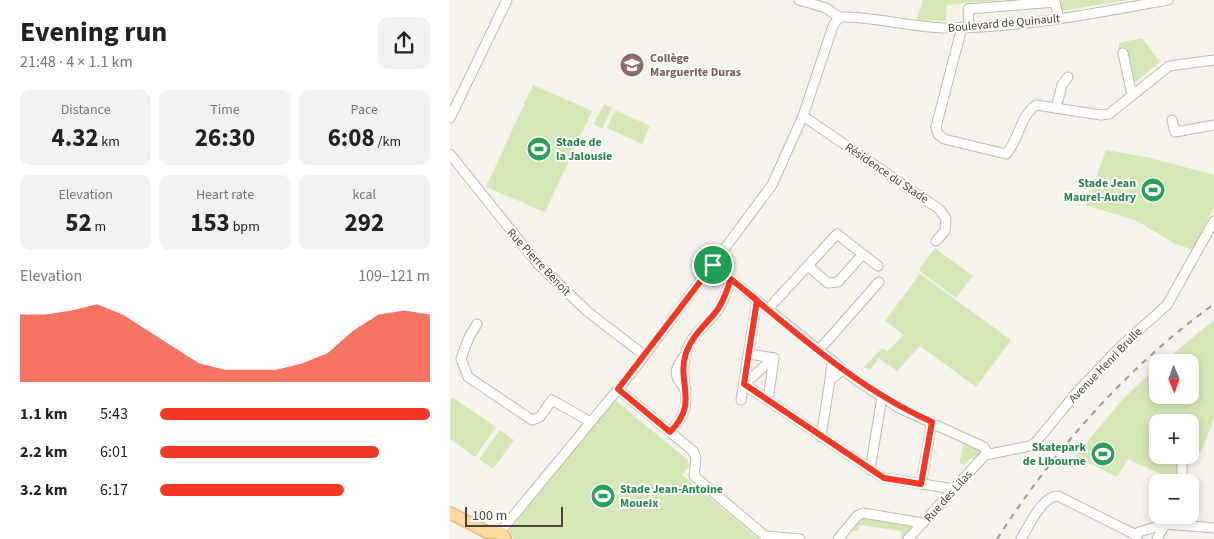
<!DOCTYPE html>
<meta charset="utf-8">
<style>
:root{--surface:#fff;--page:#f2f2f2;--text:#222;--muted:#767676;--accent:#f53823}
body{margin:0;font-family:"Source Sans 3",sans-serif;background:var(--page);color:var(--text);height:100vh;display:flex;flex-direction:column;font-size:19px;white-space:nowrap}
*{box-sizing:border-box;margin:0}
p{font-size:16px;color:var(--muted)}
.icon{flex:none;width:28px;height:28px;fill:none;stroke:currentColor;stroke-width:2;stroke-linecap:round;stroke-linejoin:round}
.map{position:relative;flex:1;overflow:hidden}
.panel{display:flex;flex-direction:column;background:var(--surface);width:450px}
.panel>*{flex:none}
.needle{width:32px;rotate:178deg}
.buttons{position:absolute;left:699px;top:354px;display:grid;gap:10px}
.buttons a{display:grid;place-items:center;width:50px;height:50px;border-radius:10px;background:var(--surface);box-shadow:0 2px 8px #0003;font-size:25px}
.scale{position:absolute;left:15px;bottom:12px;width:98px;box-sizing:border-box;padding-left:5px;border:2px solid #4a4339;border-top:0;font-size:14px;line-height:18px;white-space:nowrap;color:#4a4339;-webkit-text-stroke:4px #fff;paint-order:stroke}
.pin{position:absolute;display:grid;place-items:center;width:42px;height:42px;color:#fff;margin:-21px;border:2px solid #fff;border-radius:50%;box-shadow:0 1px 5px #0007}
.round{display:grid;place-items:center;flex:none;width:52px;height:52px;border-radius:10px;background:var(--page)}
.overview{display:flex;align-items:center;justify-content:space-between;height:85px;padding:0 20px}
h1{font-size:28px;font-weight:700;line-height:38px}
.stats{display:grid;grid-template-columns:repeat(3,1fr);gap:8px;height:85px;padding:5px 20px}
.stats div{display:grid;align-content:center;border-radius:10px;background:var(--page);text-align:center}
.stats b{font-size:25px;font-weight:700}
.stats small{font-size:14px;font-weight:400}
.stats p{font-size:14px}
.chart{height:140px;padding:10px 20px}
.chart p{display:flex;justify-content:space-between}
.chart svg{width:100%;height:90px;margin-top:5px;fill:var(--accent);opacity:.7}
ul{padding:0 20px;list-style:none;font-size:16px}
li{display:grid;grid-template-columns:80px 60px 1fr;align-items:center;height:38px}
li i{height:12px;border-radius:6px;background:var(--accent)}
main{display:flex;flex:1;min-height:0}
.map>svg:first-child{display:block}
</style>
<main>
<section class="panel">
<div class="overview"><div><h1>Evening run</h1><p>21:48 · 4 × 1.1 km</p></div><a class="round"><svg class="icon" aria-label="share" viewBox="0 0 24 24"><path d="M12 15V3M7 8l5-5 5 5M5 13v7h14v-7"/></svg></a></div>
<div class="stats">
<div><p>Distance</p><b>4.32<small> km</small></b></div>
<div><p>Time</p><b>26:30</b></div>
<div><p>Pace</p><b>6:08<small> /km</small></b></div>
</div>
<div class="stats">
<div><p>Elevation</p><b>52<small> m</small></b></div>
<div><p>Heart rate</p><b>153<small> bpm</small></b></div>
<div><p>kcal</p><b>292</b></div>
</div>
<div class="chart"><p><span>Elevation</span>109–121 m</p>
<svg viewBox="0 0 160 44" preserveAspectRatio="none"><path d="M0 44V11L10 11L20 9L30 6L40 11L50 19L60 27L70 35L80 38L90 38L100 38L110 35L120 30L130 19L140 11L150 9L160 11V44z"/></svg>
</div>
<ul>
<li><b>1.1 km</b>5:43<i style="width:100%"></i></li>
<li><b>2.2 km</b>6:01<i style="width:81%"></i></li>
<li><b>3.2 km</b>6:17<i style="width:68%"></i></li>
</ul>
</section>
<div class="map">
<svg width="764" height="539" viewBox="0 0 764 539">
<rect width="100%" height="100%" fill="#f6f2ec"/>
<!-- green -->
<g fill="#d4e8b6" fill-rule="evenodd">
<polygon points="473,0 551,0 498,5 497,0 496,21 466,20"/>
<polygon points="608,0 678,0 610,11"/>
<polygon points="692,38 710,62 682,85 674,49 669,50 669,43"/>
<polygon points="83,85 142,111 95,212 36,187"/>
<polygon points="154,104 162,108 152,129 144,124"/>
<polygon points="165,110 200,126 192,144 157,128"/>
<polygon points="656,150 701,158 764,175 764,207 743,250 726,244 687,221 636,205"/>
<polygon points="485,248 523,276 506,298 469,270"/>
<polygon points="470,274 561,340 526,387 470,346 447,371 429,358 420,370 414,367 432,348 438,351 453,335 458,338 435,321"/>
<path d="M764 320V419L751 452 728 460 727 482 678 459 679 457 667 477 625 456 674 398 707 367 708 395H740V362H713ZM708 422H740V455H708Z"/>
<polygon points="2,397 46,427 25,457 0,439 0,400"/>
<polygon points="165,400 238,460 239,466 232,475 309,539 65,539 60,536 60,529"/>
<polygon points="50,430 64,440 43,469 29,459"/>
<polygon points="513,442 531,452 524,460 521,458 514,465 510,463"/>
<polygon points="412,517 460,524 462,529 451,539 452,531 409,525 408,531 404,531 402,527"/>
</g>
<g fill="none" stroke-linecap="round" stroke-linejoin="round">
<defs>
<g id="minor">
<polyline points="349,0 376,8 389,17"/>
<path d="M389 17C426 16 462 28 499 28 570 28 648 13 718 0"/>
<path d="M512 27 486 127 488 134 494 139 556 154C569 141 569 117 586 105L651 115 659 114 719 66 764 60"/>
<polyline points="519,27 518,9 605,2 609,19"/>
<polyline points="673,53 682,95"/>
<polyline points="606,108 612,85 618,77"/>
<polyline points="353,116 489,209 496,218 495,231 486,241"/>
<polyline points="0,118 57,0"/>
<polyline points="722,120 725,132 764,125"/>
<polyline points="0,154 88,264 138,312 194,355"/>
<polyline points="263,265 406,380 449,408 534,447 538,454"/>
<polyline points="358,266 378,283 388,282 412,255"/>
<polyline points="318,309 387,234 428,266"/>
<polyline points="27,324 19,337 11,359 18,377 82,420 90,417 102,400 139,421"/>
<polyline points="369,350 429,282"/>
<polyline points="299,354 324,358 318,400"/>
<path d="M235 355C222 372 224 374 236 391"/>
<polyline points="324,358 294,384 434,478 504,489"/>
<polyline points="382,360 380,380 393,370"/>
<polyline points="168,389 243,451 246,458 244,476 315,536 350,539"/>
<polyline points="291,400 307,300"/>
<path d="M220 432C249 403 228 386 235 355 240 334 259 324 269 308 275 299 277 288 281 279"/>
<polyline points="371,437 380,380"/>
<polyline points="732,462 732,482"/>
<polyline points="420,470 432,397"/>
<polyline points="471,484 482,422"/>
<polyline points="50,532 183,371 322,185 353,116 383,26 389,17"/>
<polyline points="388,539 407,516 413,513 473,523"/>
<polyline points="458,539 535,455 580,446 586,442 627,392 672,345 717,305 764,221"/>
<path d="M571 539C579 526 592 496 608 496L686 535"/>
<polyline points="687,539 686,535 689,532 716,524 764,528"/>
<polyline points="707,539 720,515"/>
</g>
<polyline id="major" points="0,513 37,532 52,533 55,539"/>
</defs>
<!-- minor casing -->
<use href="#minor" stroke="#c1b9ae" stroke-width="11"/>
<!-- major casing -->
<use href="#major" stroke="#e2b96d" stroke-width="14"/>
<!-- minor -->
<use href="#minor" stroke="#fff" stroke-width="9"/>
<!-- major -->
<use href="#major" stroke="#fcdc9e" stroke-width="11"/>
<!-- rail -->
<path stroke="#9a9a9a" stroke-width="2" stroke-dasharray="6 6" stroke-linecap="butt" d="M547 539C605 449 677 367 764 304"/>
</g>
<g fill="none" stroke-linecap="round" stroke-linejoin="round">
<defs>
<path id="route" d="M263 265 168 389 220 432C250 402 226 383 236 353 242 336 254 326 265 313 273 304 277 290 281 279 344 331 406 388 482 422L471 484 434 478 294 384 307 300 263 265"/>
</defs>
<!-- route casing -->
<use href="#route" stroke="#fff" stroke-width="10"/>
<!-- route -->
<use href="#route" stroke="#f53823" stroke-width="6"/>
</g>
<!-- icons -->
<defs>
<symbol id="school-disc" viewBox="-11 -11 22 22"><circle r="9.5" fill="#8d6e63" stroke="#fff"/><path d="M0-5L7-2L0 1L-7-2ZM-4 1L0 2.5L4 1V4Q0 6-4 4Z" fill="#fff"/></symbol>
<symbol id="stadium-disc" viewBox="-11 -11 22 22"><circle r="9.5" fill="#2e9e5b" stroke="#fff"/><path d="M0-5a6.5 5 0 1 0 0 10a6.5 5 0 1 0 0-10ZM-3.5-1.8h7v3.6h-7Z" fill="#fff"/></symbol>
</defs>
<g fill-rule="evenodd">
<use href="#school-disc" x="168" y="51" width="28" height="28"/>
<use href="#stadium-disc" x="75" y="135" width="28" height="28"/>
<use href="#stadium-disc" x="689" y="176" width="28" height="28"/>
<use href="#stadium-disc" x="639" y="440" width="28" height="28"/>
<use href="#stadium-disc" x="139" y="482" width="28" height="28"/>
</g>
<g text-anchor="middle" stroke-width="4" stroke-linejoin="round" paint-order="stroke">
<!-- street labels -->
<g font-size="12" fill="#4a4339" stroke="#fff">
<text transform="translate(554 23) rotate(-5)" y="4">Boulevard de Quinault</text>
<text transform="translate(437 173) rotate(34)" y="4">Résidence du Stade</text>
<text transform="translate(89 262) rotate(47)" y="4">Rue Pierre Benoît</text>
<text transform="translate(655 365) rotate(-46)" y="4">Avenue Henri Brulle</text>
<text transform="translate(498 496) rotate(-48)" y="4">Rue des Lilas</text>
</g>
<!-- education labels -->
<g font-size="12" font-weight="bold" fill="#785e54" stroke="#fff" text-anchor="start">
<text x="200" y="62">Collège<tspan x="200" dy="14">Marguerite Duras</tspan></text>
</g>
<!-- leisure labels -->
<g font-size="12" font-weight="bold" fill="#27864d" stroke="#fff" text-anchor="start">
<text x="106" y="146">Stade de<tspan x="106" dy="14">la Jalousie</tspan></text>
<text x="686" y="187" text-anchor="end">Stade Jean<tspan x="686" dy="14">Maurel-Audry</tspan></text>
<text x="636" y="451" text-anchor="end">Skatepark<tspan x="636" dy="14">de Libourne</tspan></text>
<text x="170" y="493">Stade Jean-Antoine<tspan x="170" dy="14">Moueix</tspan></text>
</g>
</g>
</svg>
<div class="buttons">
<a><svg class="needle" viewBox="-14 -14 28 28"><path d="M0-13l5 13h-10z" fill="#e53935"/><path d="M0 13l5-13h-10z" fill="#767676"/></svg></a>
<a>+</a>
<a>−</a>
</div>
<div class="scale">100 m</div>
<div class="pin" style="left:263px;top:265px;background:#1e9e55"><svg class="icon" aria-label="arrive" viewBox="0 0 24 24"><path d="M6 21V4h12l-3 4 3 4H6"/></svg></div>
</div>
</main>
